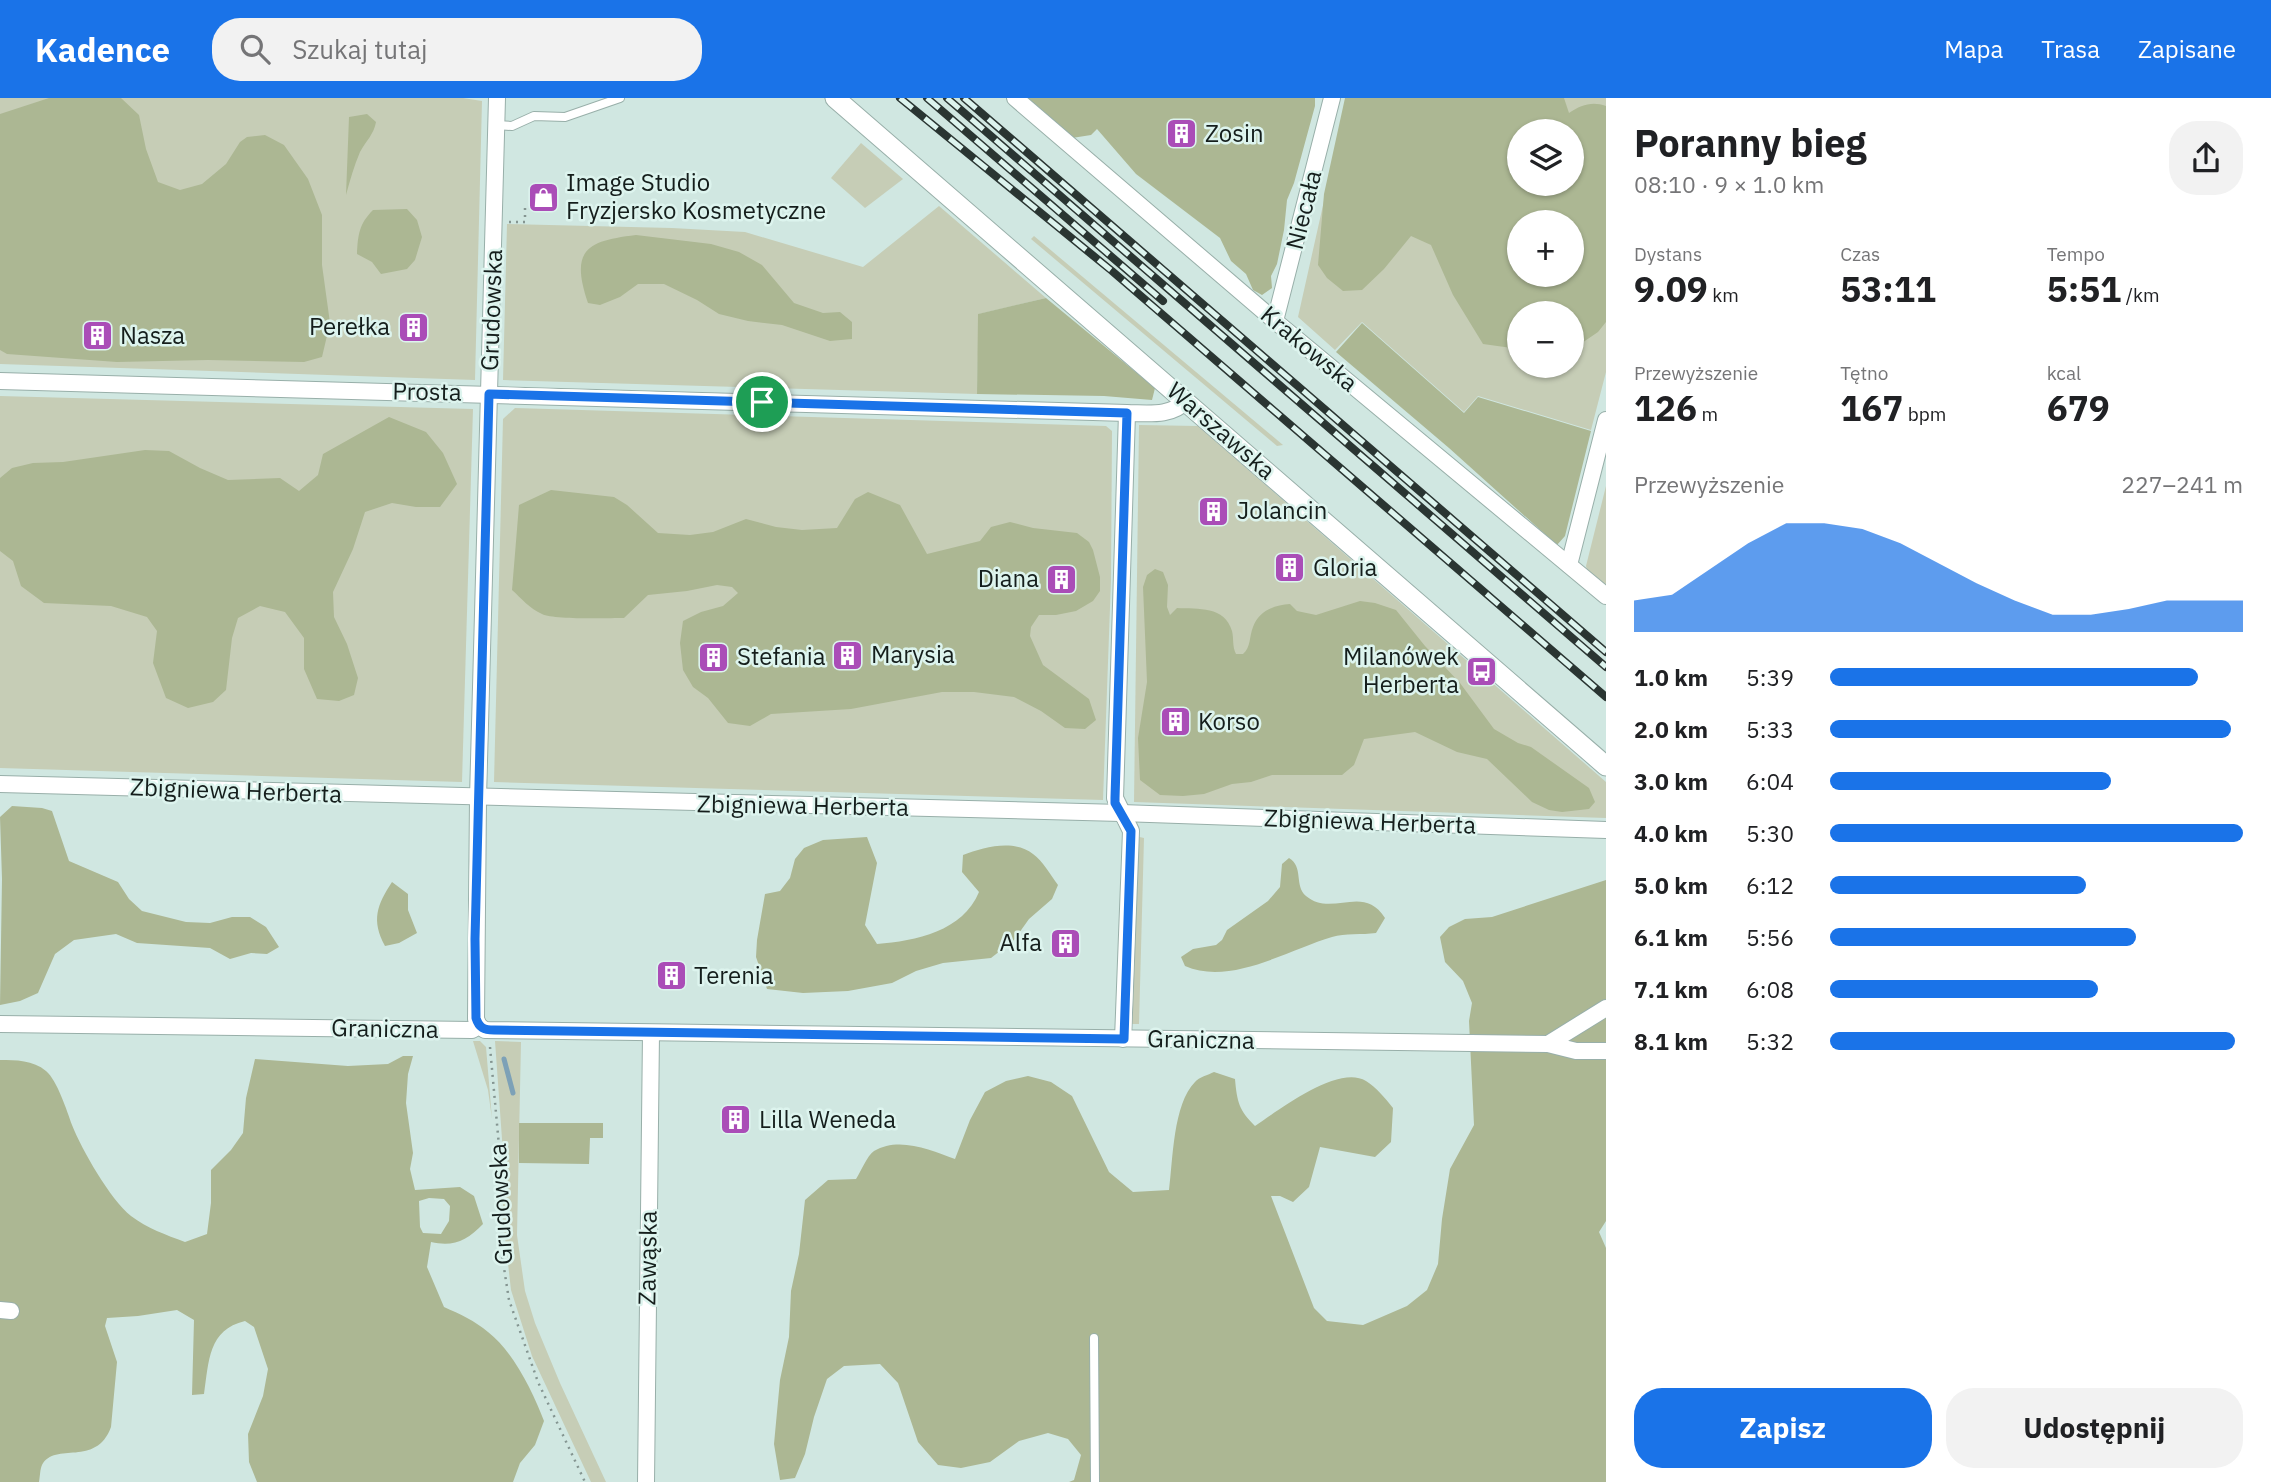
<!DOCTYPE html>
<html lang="pl">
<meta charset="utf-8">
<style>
:root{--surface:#fff;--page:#f2f2f2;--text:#202124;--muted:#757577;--accent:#1a73e8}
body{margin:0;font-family:"IBM Plex Sans",sans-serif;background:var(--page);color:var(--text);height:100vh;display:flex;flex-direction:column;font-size:26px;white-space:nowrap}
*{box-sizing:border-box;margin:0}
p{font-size:23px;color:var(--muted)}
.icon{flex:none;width:38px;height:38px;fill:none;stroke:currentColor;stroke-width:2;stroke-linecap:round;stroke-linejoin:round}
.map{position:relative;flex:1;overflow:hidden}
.panel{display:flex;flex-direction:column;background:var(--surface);width:665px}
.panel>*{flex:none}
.fabs{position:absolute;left:1507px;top:21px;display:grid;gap:14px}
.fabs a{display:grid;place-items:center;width:77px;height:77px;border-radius:50%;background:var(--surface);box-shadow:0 2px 5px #0004;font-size:35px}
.pin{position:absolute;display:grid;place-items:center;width:60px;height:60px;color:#fff;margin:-30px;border:4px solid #fff;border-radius:50%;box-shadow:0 2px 7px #0007}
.round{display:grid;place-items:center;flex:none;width:74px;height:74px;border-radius:28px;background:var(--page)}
.head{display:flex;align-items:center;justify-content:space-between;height:119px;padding:0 28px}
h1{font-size:38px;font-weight:700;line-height:52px}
.figures{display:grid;grid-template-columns:repeat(3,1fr);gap:10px;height:119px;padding:7px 28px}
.figures div{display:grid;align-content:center}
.figures b{font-size:35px;font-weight:700}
.figures small{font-size:19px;font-weight:400}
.figures p{font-size:19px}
.chart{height:196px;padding:14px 28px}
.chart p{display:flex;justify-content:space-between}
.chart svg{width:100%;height:126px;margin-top:7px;fill:var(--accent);opacity:.7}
.primary-button{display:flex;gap:14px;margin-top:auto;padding:14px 28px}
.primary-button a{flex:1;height:80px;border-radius:28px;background:var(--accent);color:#fff;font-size:28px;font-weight:700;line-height:80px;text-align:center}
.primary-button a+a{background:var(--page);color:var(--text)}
ul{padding:0 28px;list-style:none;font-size:23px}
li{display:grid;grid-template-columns:112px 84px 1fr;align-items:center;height:52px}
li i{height:18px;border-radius:9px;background:var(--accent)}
header{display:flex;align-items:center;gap:42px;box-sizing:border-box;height:98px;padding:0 35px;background:var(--accent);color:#fff}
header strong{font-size:33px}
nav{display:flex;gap:38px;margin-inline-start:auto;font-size:24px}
.search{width:490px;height:63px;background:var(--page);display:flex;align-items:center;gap:18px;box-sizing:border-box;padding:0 24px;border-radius:28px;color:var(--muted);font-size:26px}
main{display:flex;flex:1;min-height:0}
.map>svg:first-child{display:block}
</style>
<header>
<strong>Kadence</strong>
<div class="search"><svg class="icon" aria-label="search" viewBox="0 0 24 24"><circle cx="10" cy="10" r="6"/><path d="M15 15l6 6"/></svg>Szukaj tutaj</div>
<nav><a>Mapa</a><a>Trasa</a><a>Zapisane</a></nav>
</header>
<main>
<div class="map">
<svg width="1606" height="1384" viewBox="0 0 1606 1384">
<rect width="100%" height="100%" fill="#d0e7e1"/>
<!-- green -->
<g fill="#c6cdb6" fill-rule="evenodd">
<polygon points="0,0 463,0 482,3 475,282 0,266"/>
<path d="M1347 0H1606V274L1591 332 1478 298 1464 314 1362 224 1335 252 1298 219ZM1519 33H1572V86H1519ZM1519 124H1572V177H1519ZM1519 215H1572V268H1519Z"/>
<polygon points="861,45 903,81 865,110 831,80"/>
<polygon points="939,108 1046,200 979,216 977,296 503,282 507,126 672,130 745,134 863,169"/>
<polygon points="1034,138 1283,347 1277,348 1031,141"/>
<polygon points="0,298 473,311 462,684 0,670"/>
<polygon points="515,310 1106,328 1112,333 1111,482 1103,702 494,684 503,321"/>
<polygon points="1139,327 1198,328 1606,684 1606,720 1134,704"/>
<polygon points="1606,388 1606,490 1587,472 1586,468"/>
<polygon points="1135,738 1144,740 1139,926 1132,926"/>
<polygon points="473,943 480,943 486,949 492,1021 488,992"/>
<polygon points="495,943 521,944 517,1137 525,1193 535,1225 560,1285 606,1384 591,1384 532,1258 511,1192 503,1121 503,1055"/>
</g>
<!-- forest -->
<g fill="#acb793" fill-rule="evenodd">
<polygon points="49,0 121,0 139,17 146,51 158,84 180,92 202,86 226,66 240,44 247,39 265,37 284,47 308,81 322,117 322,167 330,225 322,259 304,264 208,262 117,264 7,256 0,252 0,16"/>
<polygon points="1025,0 1315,0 1315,8 1294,85 1287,102 1284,132 1277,166 1271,178 1272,190 1262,197 1253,192 1246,176 1231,163 1220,140 1136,76 1097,31 1091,37 1072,40"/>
<path d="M1345 0H1564L1569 15C1581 7 1592 3 1606 8V224L1598 234 1576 249H1572V215H1519V251L1483 246 1453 197 1431 147 1411 138 1384 171 1362 192 1343 193 1327 180 1318 167 1324 96ZM1519 33H1572V86H1519ZM1519 124H1572V177H1519Z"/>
<path d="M367 16 376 24C374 36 366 43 360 54 354 68 350 82 346 97L349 19Z"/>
<path d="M407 111 417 122 422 139 415 162 407 171 381 176 372 164 357 156C358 137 359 126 373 112Z"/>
<path d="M636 137 711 146 739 154 762 167 794 205 823 215 840 214 852 224V241L830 243 782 227 748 223 719 216 697 202 664 186H638L620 199 600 207 588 205C570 152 586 143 636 137Z"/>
<polygon points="1046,200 1155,290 1152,302 1104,298 977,296 978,216"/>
<polygon points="1362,225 1464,315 1478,299 1591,333 1565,438 1557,447 1449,350 1336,254"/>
<polygon points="389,319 426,334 443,355 457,386 440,409 416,409 392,405 365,414 353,451 333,494 334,519 347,546 358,580 354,597 339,603 317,601 304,571 304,540 285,514 260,508 238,520 232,540 226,592 213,604 188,610 166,600 153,565 157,533 147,519 111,508 44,505 21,488 13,463 0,453 0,380 12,370 33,365 63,364 145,352 169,353 200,370 228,382 280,380 299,393 318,377 323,356"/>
<path d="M551 392 614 399 627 407 658 435 690 437 713 434 746 421 776 429 802 432 837 430 855 401 868 394 900 407 927 456 980 443 991 429 1010 424 1033 430 1077 435 1089 444 1093 452 1100 479V493L1093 503 1076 513 1056 517H1039L1031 529 1030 538 1043 567 1089 601 1096 622 1085 631 1065 630 1041 613 1014 599 974 594H942L851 611 771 616 750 628 728 625 708 600 693 589 683 572 680 545 683 523 701 514 723 508 738 495 732 489 717 487 687 493 648 497 624 520C609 520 554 522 542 516 530 511 521 500 512 492L519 407Z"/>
<path d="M1155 471 1163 474 1168 487 1167 509 1170 517 1177 510C1198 511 1225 508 1232 533 1234 541 1232 548 1236 556H1243C1251 549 1249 539 1253 529 1259 513 1274 507 1290 506L1297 513 1316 517 1360 503 1375 505 1396 512 1425 548 1460 585 1494 631 1518 645 1531 649 1589 690 1595 704 1589 711 1562 714 1549 712 1532 704 1487 661 1457 654 1415 634 1364 641 1354 667 1342 677H1272L1251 684 1232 686 1204 696 1183 698 1160 697 1140 682 1138 640 1147 584 1143 489 1147 477Z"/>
<polygon points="12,708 42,710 52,713 69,763 118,784 129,801 142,813 186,824 210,825 232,819 250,819 266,829 279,849 267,856 251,855 230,861 210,850 137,845 116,836 74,842 55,856 38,895 20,903 0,907 2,781 0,719"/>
<path d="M867 739 877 765 865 827 877 846C916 843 963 833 979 794L962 774 963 757C984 749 1014 741 1033 756 1043 763 1051 778 1058 787L1052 801 1029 821 1014 842 991 860 943 865 916 873 892 885 848 893 803 895 767 891 756 859 757 842 765 796 780 793 790 780 795 761 804 750 823 742Z"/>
<path d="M1289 760C1304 769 1294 788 1306 798 1332 820 1363 785 1385 820L1376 835C1362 837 1345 835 1332 839 1288 852 1230 888 1185 868L1181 859 1193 851 1216 847 1222 842 1227 832 1268 803 1280 789 1282 766Z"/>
<path d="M1606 782V1123L1599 1134 1606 1150V1384H1069L1074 1382 1081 1357 1068 1341 1048 1335 1019 1343 990 1364 961 1370 938 1367 918 1344 898 1285 880 1266 844 1268 827 1281 814 1319 805 1356 795 1380 780 1382 774 1346 780 1282 789 1239 791 1193 799 1156 805 1102 828 1082 856 1081C861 1073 867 1058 874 1053 899 1038 931 1052 955 1061L970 1022 985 994 1006 983 1028 978 1051 984 1072 998 1109 1074 1133 1094 1169 1092C1173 1062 1173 1006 1195 984 1199 979 1208 977 1214 974L1235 981C1237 1004 1239 1012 1255 1028 1279 1012 1338 966 1366 983 1377 990 1385 1000 1393 1010L1391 1044 1375 1059 1320 1049 1309 1089 1293 1104 1280 1098H1271L1314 1210 1327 1223 1363 1227 1407 1208 1427 1192 1438 1166 1442 1121 1450 1071 1474 1027 1469 923 1472 905 1463 883 1445 864 1440 839 1449 829 1465 821 1492 819Z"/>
<path d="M392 784 408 796V812L417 835 399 845 385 848C371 822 377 807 392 784Z"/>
<path d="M403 958H413L408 976 406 1005 413 1055 410 1071 415 1092 460 1089 474 1098 483 1126C467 1143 453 1149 431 1144L427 1169 444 1209C460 1216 475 1223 488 1234 513 1253 533 1294 544 1323L535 1347 520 1365 513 1384H257L249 1364 248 1336 263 1298 268 1271 254 1229 245 1223C208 1232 209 1263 204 1296L192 1297 194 1222 177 1212 138 1218 107 1220 105 1228 117 1264 111 1329C96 1370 55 1343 42 1367 40 1371 40 1379 39 1384H0V962C16 962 33 962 46 973 57 982 67 1013 72 1027 82 1052 110 1101 131 1118 147 1130 166 1137 185 1144L207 1136 211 1105V1072L231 1052 243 1035 246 1000 255 961 348 968 388 966ZM429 1100 444 1101 450 1108 449 1123 441 1136 423 1135 420 1129 419 1103Z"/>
<polygon points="519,1025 603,1025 603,1040 590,1040 589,1066 519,1065"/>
</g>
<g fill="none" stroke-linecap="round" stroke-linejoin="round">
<!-- stream -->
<polyline stroke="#7da1b7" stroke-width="5" points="504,961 513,995"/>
<defs>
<g id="service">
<polyline points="496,27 512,28 534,18 565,19 620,0"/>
<polyline points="1094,1240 1095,1384"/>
</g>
<g id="minor">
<polyline points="1015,0 1275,223 1606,498"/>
<polyline points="1275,223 1332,0"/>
<path d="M0 283 1127 315C1147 315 1171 319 1186 303"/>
<polyline points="1569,467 1606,322"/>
<polyline points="0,686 1121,715 1606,732"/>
<polyline points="0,926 472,932 479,928 485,932 1548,946 1576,953 1606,953"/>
<polyline points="479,928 476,921 478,700 497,0"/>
<polyline points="1123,941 1131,733 1115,700 1127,315"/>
<polyline points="1548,946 1606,910"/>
<polyline points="0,1212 11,1213"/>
<polyline points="646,1384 651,935"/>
</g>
<polyline id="tertiary" points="835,0 1606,668"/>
</defs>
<!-- service casing -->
<use href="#service" stroke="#98afa9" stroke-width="10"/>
<!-- minor casing -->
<use href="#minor" stroke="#98afa9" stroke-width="18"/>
<!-- tertiary casing -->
<use href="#tertiary" stroke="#98afa9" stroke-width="21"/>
<!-- path -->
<g stroke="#849591" stroke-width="2.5" stroke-dasharray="2 5" stroke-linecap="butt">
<polyline points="509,124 525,124 525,110"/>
<polyline points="490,949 499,1048 499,1138 509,1202 538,1284 585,1384"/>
</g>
<!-- service -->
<use href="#service" stroke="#fff" stroke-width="8"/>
<!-- minor -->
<use href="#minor" stroke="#fff" stroke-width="16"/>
<!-- tertiary -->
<use href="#tertiary" stroke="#fff" stroke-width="19"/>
<defs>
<g id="rail">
<polyline points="900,0 1112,173 1606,599"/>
<polyline points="927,0 1163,203"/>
<polyline points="947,0 1606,569"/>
<polyline points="964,0 1606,554"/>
</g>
</defs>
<!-- rail casing -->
<use href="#rail" stroke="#2a3532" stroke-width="8"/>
<!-- rail -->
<use href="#rail" stroke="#ddf4ee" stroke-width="5" stroke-dasharray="16" stroke-linecap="butt"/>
</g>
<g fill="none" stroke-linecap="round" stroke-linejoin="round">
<defs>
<path id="route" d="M489 296 1127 315 1115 700V705L1131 733 1124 941 494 932C484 932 479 930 476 920L475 841Z"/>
</defs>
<!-- route casing -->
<use href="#route" stroke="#fff" stroke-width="14"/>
<!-- route -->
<use href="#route" stroke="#1a73e8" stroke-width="9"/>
</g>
<!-- icons -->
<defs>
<symbol id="building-square" viewBox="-11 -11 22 22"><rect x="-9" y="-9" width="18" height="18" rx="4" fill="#aa4db7" stroke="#ddf4ee"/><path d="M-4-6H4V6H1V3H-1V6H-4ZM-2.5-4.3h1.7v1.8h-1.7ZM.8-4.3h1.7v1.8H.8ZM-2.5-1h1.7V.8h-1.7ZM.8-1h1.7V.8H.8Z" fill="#fff"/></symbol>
<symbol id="shop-square" viewBox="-11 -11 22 22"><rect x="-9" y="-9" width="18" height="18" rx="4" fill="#aa4db7" stroke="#ddf4ee"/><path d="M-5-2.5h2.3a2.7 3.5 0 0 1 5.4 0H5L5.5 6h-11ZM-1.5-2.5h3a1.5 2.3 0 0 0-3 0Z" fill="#fff"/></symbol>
<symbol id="bus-square" viewBox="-11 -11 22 22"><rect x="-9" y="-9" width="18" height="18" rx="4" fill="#aa4db7" stroke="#ddf4ee"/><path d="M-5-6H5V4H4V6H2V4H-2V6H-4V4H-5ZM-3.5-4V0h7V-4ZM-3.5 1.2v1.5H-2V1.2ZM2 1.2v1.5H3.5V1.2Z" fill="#fff"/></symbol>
</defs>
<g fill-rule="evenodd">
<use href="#building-square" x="1164" y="18" width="35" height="35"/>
<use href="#shop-square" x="526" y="82" width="35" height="35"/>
<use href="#building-square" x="396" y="212" width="35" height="35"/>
<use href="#building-square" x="80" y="220" width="35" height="35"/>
<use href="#building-square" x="1196" y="396" width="35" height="35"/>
<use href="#building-square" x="1272" y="452" width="35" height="35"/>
<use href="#building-square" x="1044" y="464" width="35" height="35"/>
<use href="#building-square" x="830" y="540" width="35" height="35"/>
<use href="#building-square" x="696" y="542" width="35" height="35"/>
<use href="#bus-square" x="1464" y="556" width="35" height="35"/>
<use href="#building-square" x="1158" y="606" width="35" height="35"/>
<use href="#building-square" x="1048" y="828" width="35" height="35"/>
<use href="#building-square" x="654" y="860" width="35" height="35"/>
<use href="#building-square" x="718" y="1004" width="35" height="35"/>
</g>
<g text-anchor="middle" stroke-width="5" stroke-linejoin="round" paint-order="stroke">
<!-- poi labels -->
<g font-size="24" fill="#151e1c" stroke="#ddf4ee" text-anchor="start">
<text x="1205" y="44">Zosin</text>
<text x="566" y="93">Image Studio<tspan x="566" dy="28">Fryzjersko Kosmetyczne</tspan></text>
<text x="390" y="237" text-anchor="end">Perełka</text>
<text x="120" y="246">Nasza</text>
<text x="1237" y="421">Jolancin</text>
<text x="1313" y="478">Gloria</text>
<text x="1039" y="489" text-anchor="end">Diana</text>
<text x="871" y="565">Marysia</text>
<text x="737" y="567">Stefania</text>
<text x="1459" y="567" text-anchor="end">Milanówek<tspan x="1459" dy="28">Herberta</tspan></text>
<text x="1198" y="632">Korso</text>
<text x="1042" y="853" text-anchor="end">Alfa</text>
<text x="694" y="886">Terenia</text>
<text x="759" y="1030">Lilla Weneda</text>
</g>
<!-- street labels -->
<g font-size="24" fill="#151e1c" stroke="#ddf4ee">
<text transform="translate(1304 112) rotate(-76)" y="8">Niecała</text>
<text transform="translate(492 212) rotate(-88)" y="8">Grudowska</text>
<text transform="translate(1309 251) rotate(40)" y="8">Krakowska</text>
<text transform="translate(427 294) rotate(1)" y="8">Prosta</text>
<text transform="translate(1221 333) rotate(41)" y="8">Warszawska</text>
<text transform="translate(236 693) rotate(2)" y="8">Zbigniewa Herberta</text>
<text transform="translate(803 708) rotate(1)" y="8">Zbigniewa Herberta</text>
<text transform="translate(1370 724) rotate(2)" y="8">Zbigniewa Herberta</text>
<text transform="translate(385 931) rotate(1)" y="8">Graniczna</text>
<text transform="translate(1201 942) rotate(1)" y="8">Graniczna</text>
<text transform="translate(501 1106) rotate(-93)" y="8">Grudowska</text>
<text transform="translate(648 1160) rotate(-89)" y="8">Zawąska</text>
</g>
</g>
</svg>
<div class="fabs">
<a><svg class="icon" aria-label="layers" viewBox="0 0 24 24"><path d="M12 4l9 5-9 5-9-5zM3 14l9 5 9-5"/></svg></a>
<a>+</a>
<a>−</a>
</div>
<div class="pin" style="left:762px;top:304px;background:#1e9e55"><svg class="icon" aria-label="arrive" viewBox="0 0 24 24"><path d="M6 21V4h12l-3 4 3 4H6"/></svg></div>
</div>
<section class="panel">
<div class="head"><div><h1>Poranny bieg</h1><p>08:10 · 9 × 1.0 km</p></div><a class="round"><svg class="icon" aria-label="share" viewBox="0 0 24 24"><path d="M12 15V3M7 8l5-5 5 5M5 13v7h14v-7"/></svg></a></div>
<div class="figures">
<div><p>Dystans</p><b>9.09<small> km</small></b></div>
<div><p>Czas</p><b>53:11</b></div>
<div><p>Tempo</p><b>5:51<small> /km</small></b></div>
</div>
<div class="figures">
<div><p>Przewyższenie</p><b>126<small> m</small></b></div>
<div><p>Tętno</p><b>167<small> bpm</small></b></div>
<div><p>kcal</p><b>679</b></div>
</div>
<div class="chart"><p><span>Przewyższenie</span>227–241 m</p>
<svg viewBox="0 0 160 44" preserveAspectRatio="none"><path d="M0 44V33L10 31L20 22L30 13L40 6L50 6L60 8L70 13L80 20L90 27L100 33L110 38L120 38L130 36L140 33L150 33L160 33V44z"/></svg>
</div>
<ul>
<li><b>1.0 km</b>5:39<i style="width:89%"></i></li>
<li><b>2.0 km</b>5:33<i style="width:97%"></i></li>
<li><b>3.0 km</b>6:04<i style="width:68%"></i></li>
<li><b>4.0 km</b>5:30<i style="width:100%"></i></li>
<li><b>5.0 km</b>6:12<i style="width:62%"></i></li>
<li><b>6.1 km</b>5:56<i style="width:74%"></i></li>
<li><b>7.1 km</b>6:08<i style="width:65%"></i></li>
<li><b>8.1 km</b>5:32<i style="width:98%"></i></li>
</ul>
<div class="primary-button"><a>Zapisz</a><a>Udostępnij</a></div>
</section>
</main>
